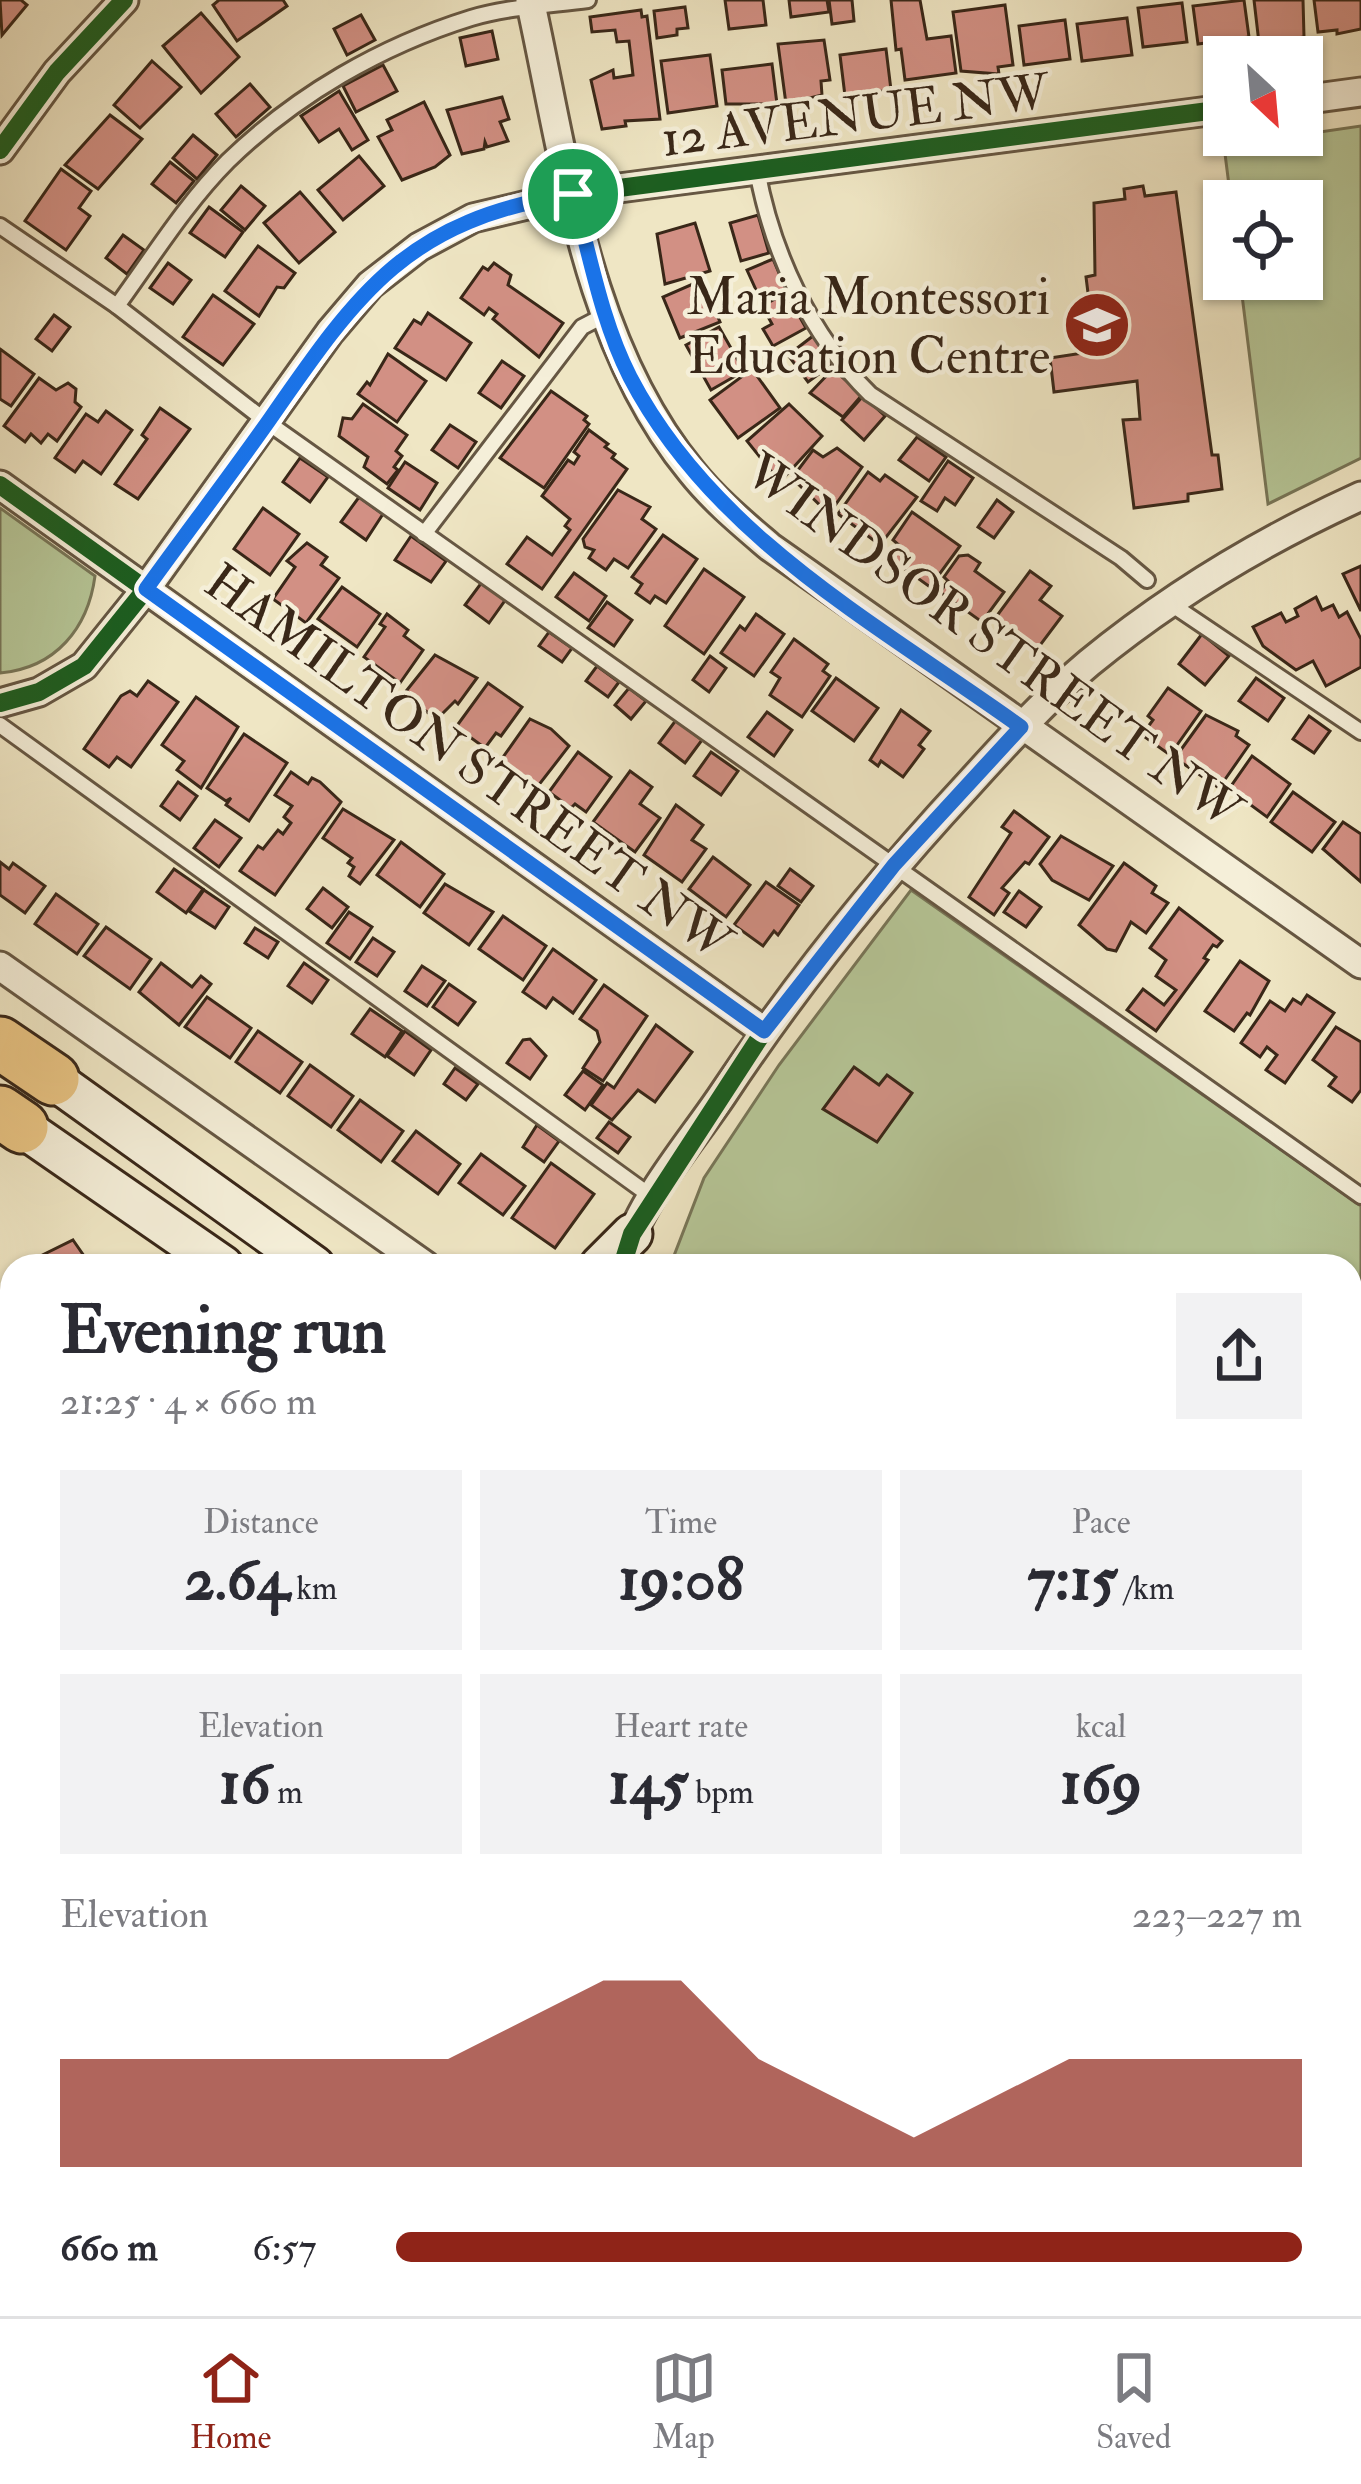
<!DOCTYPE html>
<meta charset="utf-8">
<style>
:root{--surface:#fff;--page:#f2f2f3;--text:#2b2b33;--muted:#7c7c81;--line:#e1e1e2;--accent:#8f2418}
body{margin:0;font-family:"IM FELL Double Pica",serif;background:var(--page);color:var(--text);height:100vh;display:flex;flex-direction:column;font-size:45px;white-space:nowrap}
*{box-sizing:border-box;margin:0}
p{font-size:39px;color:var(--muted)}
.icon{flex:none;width:66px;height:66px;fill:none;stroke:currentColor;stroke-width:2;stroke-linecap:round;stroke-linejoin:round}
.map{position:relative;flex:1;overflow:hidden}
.sheet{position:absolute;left:0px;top:1254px;width:1362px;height:1062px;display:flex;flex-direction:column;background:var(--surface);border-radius:36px 36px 0 0;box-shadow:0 3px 9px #0004}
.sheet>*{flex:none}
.needle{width:78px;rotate:154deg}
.controls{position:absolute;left:1203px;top:36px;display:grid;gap:24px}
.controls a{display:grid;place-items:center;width:120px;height:120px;border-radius:0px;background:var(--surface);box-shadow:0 3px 9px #0004;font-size:60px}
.pin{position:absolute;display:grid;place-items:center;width:102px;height:102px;color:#fff;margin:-51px;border:6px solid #fff;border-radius:50%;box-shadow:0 3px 12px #0007}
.round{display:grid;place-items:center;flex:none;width:126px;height:126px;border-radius:0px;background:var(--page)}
.overview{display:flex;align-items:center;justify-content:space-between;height:204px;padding:0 60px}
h1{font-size:66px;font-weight:800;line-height:90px}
.metrics{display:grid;grid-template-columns:repeat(3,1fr);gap:18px;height:204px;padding:12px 60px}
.metrics div{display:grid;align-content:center;border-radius:0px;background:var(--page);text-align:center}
.metrics b{font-size:60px;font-weight:800}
.metrics small{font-size:33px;font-weight:400}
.metrics p{font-size:33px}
.chart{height:336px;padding:24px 60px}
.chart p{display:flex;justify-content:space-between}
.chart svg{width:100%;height:216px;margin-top:12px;fill:var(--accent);opacity:.7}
ul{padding:0 60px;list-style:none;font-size:39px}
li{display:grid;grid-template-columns:192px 144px 1fr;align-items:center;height:90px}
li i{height:30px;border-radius:15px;background:var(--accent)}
.menu{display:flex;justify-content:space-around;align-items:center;height:168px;border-top:3px solid var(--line);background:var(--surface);font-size:33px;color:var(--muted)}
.menu a{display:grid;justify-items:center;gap:6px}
.menu .current{color:var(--accent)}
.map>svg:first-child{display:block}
</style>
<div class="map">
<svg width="1361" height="2316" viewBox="0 0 1361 2316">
<rect width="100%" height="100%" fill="#efe6c4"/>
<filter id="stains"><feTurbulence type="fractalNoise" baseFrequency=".00167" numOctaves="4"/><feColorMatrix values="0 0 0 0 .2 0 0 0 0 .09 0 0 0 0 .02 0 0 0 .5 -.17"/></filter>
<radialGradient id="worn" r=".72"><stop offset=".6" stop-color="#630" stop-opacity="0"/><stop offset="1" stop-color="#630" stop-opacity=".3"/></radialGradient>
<!-- green -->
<g fill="#b6c697" stroke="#787658" stroke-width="3">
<polygon points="1361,126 1361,458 1268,504 1240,279 1302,279 1302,201 1231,201 1224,146"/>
<path d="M0 508 95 576C88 628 56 668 0 673Z"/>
<polygon points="911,890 1361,1206 1361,1981 1350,1978 1350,1266 670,1266 704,1178 779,1065"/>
<polygon points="1350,2088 1361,2096 1361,2316 1093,2316 1055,2304 1350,2304"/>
<polygon points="523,2304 872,2304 870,2316 525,2316"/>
</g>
<!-- building -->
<g fill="#d29084" stroke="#392718" stroke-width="3">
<polygon points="0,0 21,0 27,5 2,35"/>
<polygon points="219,0 283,0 287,6 237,41 213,5"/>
<polygon points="725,0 763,0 766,25 729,29"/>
<polygon points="789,0 827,0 829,12 791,17"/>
<polygon points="829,0 852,0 854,21 832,24"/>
<polygon points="891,0 920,0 927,39 951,36 956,73 905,80 901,49 896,50"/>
<polygon points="1244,0 1249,37 1198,44 1193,6"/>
<polygon points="1254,0 1303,0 1304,37 1259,43"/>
<polygon points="1314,0 1361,0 1361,29 1337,34 1337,30 1318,32"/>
<polygon points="1182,3 1187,42 1143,47 1138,8"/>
<polygon points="1005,5 1013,65 998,67 999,74 961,71 953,12"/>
<polygon points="685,7 688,28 677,29 677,35 657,38 654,11"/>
<polygon points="641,10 642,17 647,16 660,119 625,121 626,126 602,129 591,80 613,70 614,78 633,75 629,41 617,42 615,30 592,32 590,17"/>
<polygon points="201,13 239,57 201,93 163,46"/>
<polygon points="361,15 375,40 347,55 334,29"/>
<polygon points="1127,18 1132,55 1082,61 1077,24"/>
<polygon points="1065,20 1070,59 1024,65 1019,26"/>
<polygon points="492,31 498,59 466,66 460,38"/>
<polygon points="824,40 830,80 821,81 822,95 786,104 778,44"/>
<polygon points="886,49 891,90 845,96 840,55"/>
<polygon points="710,55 717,106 668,113 661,61"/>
<polygon points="152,61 181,87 140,128 114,105"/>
<polygon points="772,64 777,104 726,104 722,70"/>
<polygon points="383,65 397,91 356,112 343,86"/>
<polygon points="250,84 270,107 236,137 216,114"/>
<polygon points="339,91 368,140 352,150 339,129 319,142 301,116"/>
<polygon points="502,97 509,119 500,122 508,141 487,147 485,142 484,149 462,154 447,110"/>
<polygon points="424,102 450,155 435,167 402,180 378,137 392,130 387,120"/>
<polygon points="110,115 142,139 98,189 65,165"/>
<polygon points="193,135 217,155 197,179 173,158"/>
<polygon points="359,156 384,186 343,220 318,190"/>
<polygon points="170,162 194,181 176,203 152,184"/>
<polygon points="61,169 91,191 79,208 90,216 66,250 25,221"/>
<polygon points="241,186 265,206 245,230 221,210"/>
<polygon points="1143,186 1145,196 1176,192 1212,455 1218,455 1222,489 1188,494 1188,501 1134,508 1123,420 1140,419 1137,381 1054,392 1050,358 1083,353 1081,338 1107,335 1100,309 1090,309 1086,277 1095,275 1094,203 1125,199 1124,189"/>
<polygon points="300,192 335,232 299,263 264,223"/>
<polygon points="209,207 243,232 225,257 190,233"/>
<polygon points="758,215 769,253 741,261 730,223"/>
<polygon points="695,223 710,271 665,284 657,234"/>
<polygon points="123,235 144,250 127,274 106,258"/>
<polygon points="258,246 295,273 284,288 277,287 259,316 225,291"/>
<polygon points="773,259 787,292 762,303 747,270"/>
<polygon points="168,263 191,280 173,304 150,288"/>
<polygon points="494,263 511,275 508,285 563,323 539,357 493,319 497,314 489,308 484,315 461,298 483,267 488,270"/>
<polygon points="702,280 720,322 680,338 663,297"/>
<polygon points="786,293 806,328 773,346 763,329 772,324 762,306"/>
<polygon points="213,295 254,324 223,365 183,337"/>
<polygon points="428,313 471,343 446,380 395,348 414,320 421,324"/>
<polygon points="54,315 70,327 52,351 36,339"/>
<polygon points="719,327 744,371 711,390 686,345"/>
<polygon points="813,336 833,364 808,382 788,355"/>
<polygon points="0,349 34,374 11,406 0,399"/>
<polygon points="388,354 426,381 397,422 358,394 367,382 370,385"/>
<polygon points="502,361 524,376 501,408 479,393"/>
<polygon points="752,369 780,408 738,438 710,400"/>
<polygon points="833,369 862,395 843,417 810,393"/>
<polygon points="39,378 56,390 68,383 76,389 75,402 81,407 57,441 48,434 41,443 31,434 25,442 4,426"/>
<polygon points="551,391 587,416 584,420 589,424 544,488 500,458"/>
<polygon points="863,396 885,416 864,440 842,420"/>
<polygon points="363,404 407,435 396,451 402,456 394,467 398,470 387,484 364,467 368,457 339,436 343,418 352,419"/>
<polygon points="789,404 822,436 780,482 747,441"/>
<polygon points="160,408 190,429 138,499 115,484 147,439 142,435"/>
<polygon points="106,411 132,430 101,474 83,461 75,472 55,458 86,414 98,422"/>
<polygon points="450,425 476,442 458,468 432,450"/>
<polygon points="589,430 608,444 605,447 615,454 612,458 627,469 542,589 507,564 527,537 552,555 570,530 565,526 570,519 542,496 568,460 574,464 579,456 574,452"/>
<polygon points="917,437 946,457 929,481 899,460"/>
<polygon points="837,448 862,467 829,514 792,478 813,450 823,457"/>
<polygon points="300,458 328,477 310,502 283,482"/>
<polygon points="948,461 973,478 955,505 945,498 937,511 921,501"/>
<polygon points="405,462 437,483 420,510 388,488"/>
<polygon points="868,472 880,481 885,475 917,497 880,545 838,514"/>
<polygon points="618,490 650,507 642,519 656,529 628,568 614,559 606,570 589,558 594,550 585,547 583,539"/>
<polygon points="359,497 383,514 366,540 341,522"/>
<polygon points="997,500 1013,512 994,538 978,527"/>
<polygon points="263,508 299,534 270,575 234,549"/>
<polygon points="912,512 960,546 930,587 891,559 900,546 893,540"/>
<polygon points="663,535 697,559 666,603 655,596 650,603 636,593 642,584 632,577"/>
<polygon points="411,536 446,561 431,582 395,560"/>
<polygon points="307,543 327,557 321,565 339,578 306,623 273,599 295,567 287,561"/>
<polygon points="968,555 980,563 975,571 1004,592 982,622 940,592 948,581 944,577 959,556"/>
<polygon points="1361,566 1361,611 1343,574"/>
<polygon points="704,569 744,597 704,654 665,626"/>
<polygon points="1030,571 1051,586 1040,600 1062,616 1038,648 996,617"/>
<polygon points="574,573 606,596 589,621 556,597"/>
<polygon points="482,582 506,599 489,623 465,605"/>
<polygon points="342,587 380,614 357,647 318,619"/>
<polygon points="1316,597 1322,610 1333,605 1339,617 1347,612 1361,639 1361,667 1326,686 1313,661 1296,670 1263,646 1253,627 1281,613 1286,622 1298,616 1295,609"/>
<polygon points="607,602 632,620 614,646 588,628"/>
<polygon points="387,614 408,630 404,636 423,650 400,683 364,657 385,627 380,624"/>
<polygon points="756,614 784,634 754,676 721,653 740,626 745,630"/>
<polygon points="549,632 572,648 562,662 539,646"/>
<polygon points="1202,634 1229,656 1205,685 1179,664"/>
<polygon points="794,639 828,664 823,671 830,676 802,717 770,695 780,678 771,672"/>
<polygon points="435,655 477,678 458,704 455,701 437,719 403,695"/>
<polygon points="710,656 726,668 709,692 693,680"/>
<polygon points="597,666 619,682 608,697 586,681"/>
<polygon points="836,678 878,708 854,741 812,711"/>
<polygon points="1256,678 1284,698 1268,721 1239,701"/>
<polygon points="148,681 178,702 131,767 117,757 109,767 84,749 121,696 130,691 137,696"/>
<polygon points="488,683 522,707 501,736 496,733 485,748 456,727"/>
<polygon points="629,688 646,701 631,719 615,705"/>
<polygon points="1168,688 1201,711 1170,755 1142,735 1153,720 1148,716"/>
<polygon points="196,697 238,727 201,788 177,770 184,761 162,745"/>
<polygon points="901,710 930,731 919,745 924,749 903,777 881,761 878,766 870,760"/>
<polygon points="767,712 792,730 774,756 748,737"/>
<polygon points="1206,715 1238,731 1236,736 1249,745 1219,788 1175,758"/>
<polygon points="1309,716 1330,731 1314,753 1293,739"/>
<polygon points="530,719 551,729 569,746 538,786 501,760"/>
<polygon points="676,720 702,740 685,763 659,743"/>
<polygon points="244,734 287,763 249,821 226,805 231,798 226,801 207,788"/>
<polygon points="578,752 611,777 586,812 575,804 571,808 549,792"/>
<polygon points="711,752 738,771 721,795 694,776"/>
<polygon points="1252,756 1290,784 1267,817 1229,789"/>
<polygon points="630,771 652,787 640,804 660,818 635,852 593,822"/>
<polygon points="291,772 308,784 312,778 320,782 341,802 275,895 240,871 258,846 263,849 278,830 283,834 291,823 284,817 292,806 275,795"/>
<polygon points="178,782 197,796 180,820 161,806"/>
<polygon points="1293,792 1335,822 1312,852 1271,822"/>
<polygon points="676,805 703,825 692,840 706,849 682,882 644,855"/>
<polygon points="343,809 394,840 360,884 349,876 354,867 348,863 352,858 323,838"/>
<polygon points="1014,811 1049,837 1029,864 1025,862 1002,888 1009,893 994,915 969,897 1011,833 1002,827"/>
<polygon points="215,820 241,838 219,867 194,848"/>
<polygon points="1343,822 1361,834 1361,882 1323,849"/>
<polygon points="1061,836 1113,866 1089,900 1052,880 1040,864"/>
<polygon points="401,842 444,874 420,907 377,875"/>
<polygon points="713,857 750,885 726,917 689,889"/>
<polygon points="0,862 9,869 13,863 45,886 25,913 0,895"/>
<polygon points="1124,863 1156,886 1152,893 1168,903 1146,933 1131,922 1116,951 1107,949 1079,925"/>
<polygon points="174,869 203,889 186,913 157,892"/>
<polygon points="790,869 813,886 801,902 778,886"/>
<polygon points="766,882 799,905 778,935 774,931 763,946 734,925"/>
<polygon points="445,884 493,912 469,945 424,913"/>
<polygon points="323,888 348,907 332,928 307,909"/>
<polygon points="204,890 229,907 215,928 189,911"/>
<polygon points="1019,891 1041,907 1026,927 1004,912"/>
<polygon points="56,894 98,924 77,954 35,924"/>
<polygon points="1179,908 1222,941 1217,947 1213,945 1204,958 1208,960 1156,1031 1127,1010 1143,989 1164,1005 1176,990 1156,976 1166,960 1150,948"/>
<polygon points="349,912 372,927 350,959 327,943"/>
<polygon points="503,916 546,946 523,980 479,949"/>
<polygon points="106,927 151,959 130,989 84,956"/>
<polygon points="255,928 278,942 268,958 245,943"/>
<polygon points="373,938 394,952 377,976 356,962"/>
<polygon points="553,949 596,980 573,1013 553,998 546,1008 523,992"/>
<polygon points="1240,961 1269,981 1250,1015 1247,1013 1234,1031 1205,1011"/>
<polygon points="161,963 192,987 201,976 211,984 179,1025 139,992"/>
<polygon points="304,963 328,980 312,1003 288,986"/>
<polygon points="422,966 445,981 427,1006 405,991"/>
<polygon points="449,984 475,1002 458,1025 433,1007"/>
<polygon points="604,985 647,1016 603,1081 583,1068 600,1042 597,1031 580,1019"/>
<polygon points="1307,995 1334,1013 1285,1083 1266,1070 1277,1055 1267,1047 1260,1057 1241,1043 1270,1001 1285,1011 1293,999 1301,1004"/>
<polygon points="207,997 251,1028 230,1058 185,1027"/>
<polygon points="370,1009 402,1031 385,1057 352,1034"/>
<polygon points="656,1025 692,1052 655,1102 638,1090 612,1120 591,1105 607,1083 614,1088"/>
<polygon points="1336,1027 1361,1042 1361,1090 1352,1102 1329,1086 1336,1077 1313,1060"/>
<polygon points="258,1031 302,1062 280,1093 236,1062"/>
<polygon points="405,1031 431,1050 414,1075 387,1056"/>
<polygon points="530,1039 546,1056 530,1079 507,1063 523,1040"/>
<polygon points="310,1065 353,1096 331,1127 288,1096"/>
<polygon points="854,1067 879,1085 887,1075 912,1093 877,1142 823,1109"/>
<polygon points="455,1068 478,1084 466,1100 444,1084"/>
<polygon points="583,1071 603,1085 585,1110 565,1095"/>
<polygon points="360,1100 403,1131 381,1162 338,1130"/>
<polygon points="609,1122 630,1137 618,1153 597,1138"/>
<polygon points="537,1125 559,1141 544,1162 523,1147"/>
<polygon points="416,1131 460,1164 438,1194 393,1161"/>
<polygon points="481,1154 525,1186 503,1215 459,1183"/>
<polygon points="551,1163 594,1194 555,1248 512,1218"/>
<polygon points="73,1240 91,1266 20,1266"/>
<polygon points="0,1684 12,1693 12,1735 0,1711"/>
<polygon points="8,1895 12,1905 12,1974 0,1979 0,1899"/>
<polygon points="12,2101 12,2140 7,2142 0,2128 0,2121 7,2117 1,2106"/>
<polygon points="141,2304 147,2316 88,2315 108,2304"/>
<polygon points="285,2304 332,2304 307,2316 290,2316"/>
</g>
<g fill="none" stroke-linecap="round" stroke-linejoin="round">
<defs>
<g id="lane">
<path d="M757 170C772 252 810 335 870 394L1121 558 1147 580"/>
<polyline points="0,226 117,306 267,422 1361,1196"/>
<path d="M117 306C152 258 186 203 228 161 296 95 381 46 471 18 508 7 550 5 588 0"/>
<polyline points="424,534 582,327 605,315"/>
<polyline points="1171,604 1361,732"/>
<polyline points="0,725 652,1197"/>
<polyline points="0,1835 12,1829"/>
<polyline points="211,2304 217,2316"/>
</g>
<g id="street">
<path d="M530 0C565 158 585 342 691 471 714 500 742 523 770 547L1361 964"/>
<polyline points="1302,100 1361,92"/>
<polyline points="0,150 57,72 124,0"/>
<polyline points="0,485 764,1031"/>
<polyline points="0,703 39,692 84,666 146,589 330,332 370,285 419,247 473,218 573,194 1224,109"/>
<polyline points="0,966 426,1266"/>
<path d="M627 1249C642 1198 693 1139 723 1094 796 984 877 883 967 786 1006 743 1045 700 1089 663 1172 595 1264 540 1361 496"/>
<polyline points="0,1508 12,1533"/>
<polyline points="0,1628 12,1623"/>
<polyline points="0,2041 12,2034"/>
<polyline points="0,2274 12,2298"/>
<polyline points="383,2304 385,2316"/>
</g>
<g id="secondary">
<polyline points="53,1079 314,1266"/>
<polyline points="22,1127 223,1266"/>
<polyline points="600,1266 632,1234"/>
<polyline points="1350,2047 1361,2055"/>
</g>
<g id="highway">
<polyline points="0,1043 53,1079"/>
<polyline points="0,1112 22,1127"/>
<polyline points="0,1327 12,1352"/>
<polyline points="0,1445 12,1471"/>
<polyline points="1350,1992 1361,1995"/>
<polyline points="419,2304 425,2316"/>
<polyline points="482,2304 488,2316"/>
<polyline points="1031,2304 1052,2316"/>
<polyline points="886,2316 889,2304"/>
</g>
</defs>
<!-- lane casing -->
<use href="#lane" stroke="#665743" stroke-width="20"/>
<!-- street casing -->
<use href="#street" stroke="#665743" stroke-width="33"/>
<!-- secondary casing -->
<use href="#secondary" stroke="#392718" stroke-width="45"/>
<!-- highway casing -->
<use href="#highway" stroke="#392718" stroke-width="57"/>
<!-- lane -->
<use href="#lane" stroke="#f5efd9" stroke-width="14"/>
<!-- street -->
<use href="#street" stroke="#f5efd9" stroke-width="27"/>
<!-- secondary -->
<use href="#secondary" stroke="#f5efd9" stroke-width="39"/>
<!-- highway -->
<use href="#highway" stroke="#e8c382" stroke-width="51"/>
<defs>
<g id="cycleway">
<polyline points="0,150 57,72 124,0"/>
<polyline points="0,485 764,1031 632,1234 622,1266"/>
<polyline points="0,703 39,692 84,666 146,589 330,332 370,285 419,247 473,218 573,194 1224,109"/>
</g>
</defs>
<!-- cycleway casing -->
<use href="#cycleway" stroke="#f5efd9" stroke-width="26"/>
<!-- cycleway -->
<use href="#cycleway" stroke="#1b5e20" stroke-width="18"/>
</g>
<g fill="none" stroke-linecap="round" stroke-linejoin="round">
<defs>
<path id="route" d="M573 194C590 255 601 320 630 377 713 537 879 625 1021 727L894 865 764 1031 146 589C187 532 230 476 270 419 360 289 408 220 573 194Z"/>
</defs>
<!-- route casing -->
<use href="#route" stroke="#fff" stroke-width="24"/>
<!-- route -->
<use href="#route" stroke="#1a73e8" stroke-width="15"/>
</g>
<!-- icons -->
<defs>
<symbol id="school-disc" viewBox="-11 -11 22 22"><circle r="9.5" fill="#8f2418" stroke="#f5efd9"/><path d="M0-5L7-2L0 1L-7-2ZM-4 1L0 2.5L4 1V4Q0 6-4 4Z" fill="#fff"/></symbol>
</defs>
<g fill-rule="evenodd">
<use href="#school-disc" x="1059" y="287" width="76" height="76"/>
</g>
<g text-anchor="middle" stroke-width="9" stroke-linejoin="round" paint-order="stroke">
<!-- street labels -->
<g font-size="51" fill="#392718" stroke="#f5efd9">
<text transform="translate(855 114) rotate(-7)" y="18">12 AVENUE NW</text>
<text transform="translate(994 640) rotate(36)" y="18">WINDSOR STREET NW</text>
<text transform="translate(469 761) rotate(36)" y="18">HAMILTON STREET NW</text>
</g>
<!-- poi labels -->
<g font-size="51" fill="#392718" stroke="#f5efd9" text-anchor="end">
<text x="1050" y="314">Maria Montessori<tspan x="1050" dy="59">Education Centre</tspan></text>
</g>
</g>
<rect width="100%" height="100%" filter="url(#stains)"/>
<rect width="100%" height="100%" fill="url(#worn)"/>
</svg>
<div class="controls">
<a><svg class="needle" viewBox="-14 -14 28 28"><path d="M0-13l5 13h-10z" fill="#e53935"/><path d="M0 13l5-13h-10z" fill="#7c7c81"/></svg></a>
<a><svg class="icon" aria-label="locate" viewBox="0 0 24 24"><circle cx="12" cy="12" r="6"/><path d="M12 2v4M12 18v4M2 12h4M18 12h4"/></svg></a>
</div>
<div class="pin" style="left:573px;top:194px;background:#1e9e55"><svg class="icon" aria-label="arrive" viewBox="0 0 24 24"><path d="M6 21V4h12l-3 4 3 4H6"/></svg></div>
<section class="sheet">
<div class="overview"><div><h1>Evening run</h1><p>21:25 · 4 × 660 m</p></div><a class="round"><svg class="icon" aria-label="share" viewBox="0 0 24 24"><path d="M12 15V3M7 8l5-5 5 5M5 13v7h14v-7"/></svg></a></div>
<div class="metrics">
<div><p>Distance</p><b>2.64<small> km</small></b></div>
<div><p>Time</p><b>19:08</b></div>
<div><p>Pace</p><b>7:15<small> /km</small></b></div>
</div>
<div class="metrics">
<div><p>Elevation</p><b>16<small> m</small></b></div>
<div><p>Heart rate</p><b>145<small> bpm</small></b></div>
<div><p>kcal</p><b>169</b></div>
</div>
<div class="chart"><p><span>Elevation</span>223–227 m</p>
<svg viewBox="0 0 160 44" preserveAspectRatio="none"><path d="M0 44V22L10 22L20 22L30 22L40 22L50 22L60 14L70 6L80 6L90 22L100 30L110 38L120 30L130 22L140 22L150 22L160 22V44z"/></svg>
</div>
<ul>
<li><b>660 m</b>6:57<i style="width:100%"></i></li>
</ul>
</section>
</div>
<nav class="menu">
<a class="current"><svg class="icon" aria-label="home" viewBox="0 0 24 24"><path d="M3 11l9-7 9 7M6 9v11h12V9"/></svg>Home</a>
<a><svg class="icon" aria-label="map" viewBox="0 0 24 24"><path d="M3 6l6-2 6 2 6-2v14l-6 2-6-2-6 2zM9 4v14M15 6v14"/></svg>Map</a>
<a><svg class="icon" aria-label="saved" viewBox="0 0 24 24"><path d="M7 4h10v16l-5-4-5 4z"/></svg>Saved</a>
</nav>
